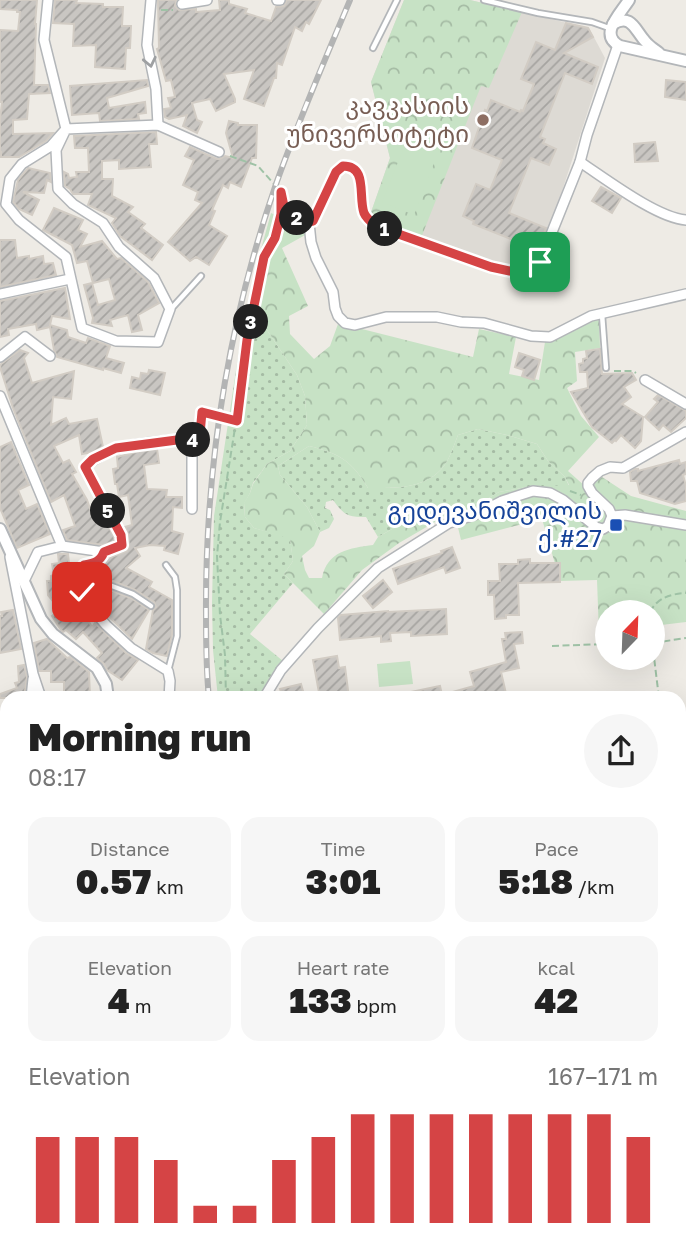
<!DOCTYPE html>
<meta charset="utf-8">
<style>
:root{--surface:#fff;--page:#f6f6f6;--text:#222;--muted:#767676;--accent:#d54445}
body{margin:0;font-family:"Golos Text","Noto Sans Georgian",sans-serif;background:var(--page);color:var(--text);height:100vh;display:flex;flex-direction:column;font-size:26px;white-space:nowrap}
*{box-sizing:border-box;margin:0}
p{font-size:23px;color:var(--muted)}
.icon{flex:none;width:38px;height:38px;fill:none;stroke:currentColor;stroke-width:2;stroke-linecap:round;stroke-linejoin:round}
.map{position:relative;flex:1;overflow:hidden}
.panel{position:absolute;left:0px;top:691px;width:686px;height:569px;display:flex;flex-direction:column;background:var(--surface);border-radius:21px 21px 0 0;box-shadow:0 7px 28px #0002}
.panel>*{flex:none}
.needle{width:46px;rotate:23deg}
.buttons{position:absolute;left:595px;top:600px;display:grid;gap:14px}
.buttons a{display:grid;place-items:center;width:70px;height:70px;border-radius:50%;background:var(--surface);box-shadow:0 7px 28px #0002;font-size:35px}
.pin{position:absolute;display:grid;place-items:center;width:60px;height:60px;color:#fff;margin:-30px;border-radius:14px;box-shadow:0 4px 10px #0006}
.km{position:absolute;width:35px;height:35px;margin:-18px;border-radius:50%;background:#222;color:#fff;font-size:19px;line-height:35px;text-align:center}
.round{display:grid;place-items:center;flex:none;width:74px;height:74px;border-radius:37px;background:var(--page)}
.overview{display:flex;align-items:center;justify-content:space-between;height:119px;padding:0 28px}
h1{font-size:38px;font-weight:800;line-height:52px}
.figures{display:grid;grid-template-columns:repeat(3,1fr);gap:10px;height:119px;padding:7px 28px}
.figures div{display:grid;align-content:center;border-radius:18px;background:var(--page);text-align:center}
.figures b{font-size:35px;font-weight:800}
.figures small{font-size:19px;font-weight:400}
.figures p{font-size:19px}
.chart{height:196px;padding:14px 28px}
.chart p{display:flex;justify-content:space-between}
.chart svg{width:100%;height:126px;margin-top:7px;stroke:var(--accent);stroke-width:6}
.map>svg:first-child{display:block}
</style>
<div class="map">
<svg width="686" height="1259" viewBox="0 0 686 1259">
<defs>
<pattern id="grass-dots" width="8" height="8" patternUnits="userSpaceOnUse" patternTransform="scale(1.75)"><rect width="8" height="8" fill="#c7e2c5"/><path d="M2 2h.1M6 6h.1" fill="none" stroke="#a5bba4" stroke-width="1.8" stroke-linecap="round"/></pattern>
<pattern id="forest-crowns" width="20" height="18" patternUnits="userSpaceOnUse" patternTransform="scale(1.75)"><rect width="20" height="18" fill="#c7e2c5"/><path d="M2 6a3 3 0 1 1 6 0M12 15a3 3 0 1 1 6 0" fill="none" stroke="#a5bba4"/></pattern>
<pattern id="building-hatch" width="6" height="6" patternUnits="userSpaceOnUse" patternTransform="scale(1.75)"><rect width="6" height="6" fill="#c9c6c2"/><path d="M-1 1l2-2M0 6l6-6M5 7l2-2" fill="none" stroke="#a6a4a1"/></pattern>
</defs>
<rect width="100%" height="100%" fill="#eeebe5"/>
<!-- education -->
<polygon fill="#dddad4" points="404,0 470,0 589,28 605,58 554,216 530,267 502,266 369,218 390,158 371,82"/>
<!-- grass -->
<g fill="url(#grass-dots)">
<polygon points="258,260 269,263 257,315 297,375 305,396 307,425 290,451 267,464 253,483 250,493 244,504 245,517 254,528 290,538 293,561 284,574 293,583 250,634 283,661 270,677 260,698 218,698 213,650 212,603 214,516 243,324"/>
<path d="M478 429 507 435 537 444 548 461 565 477 569 486 527 487 499 492 480 503 433 506 378 537 366 517C347 517 344 515 333 500L326 502 325 508 330 510 334 519 329 528 320 532 307 507 280 475 278 466 309 446C339 453 352 461 368 488 396 488 426 489 444 466 450 458 454 445 458 435Z"/>
<polygon points="394,1253 648,1253 650,1259 398,1259"/>
</g>
<!-- forest -->
<g fill="url(#forest-crowns)" fill-rule="evenodd">
<polygon points="404,0 470,0 522,12 489,88 481,86 421,238 369,218 390,158 371,82"/>
<path d="M271 213 290 222 300 217 307 234 282 248 308 306 289 316 290 334 314 359 330 346 338 324 358 328 473 357 479 329 516 337 509 374 539 380 545 342 586 322 599 319 600 348 575 352 577 381 567 388 581 416 599 437 568 471 586 487 599 475 631 496 686 511V622L653 626V612H607V633L599 634 597 580 560 581 542 519 461 540 454 511 399 543 362 570 324 614 284 574 293 561 290 539 254 528 245 517 244 503 250 493 253 484 267 464 290 451 307 425 305 396 297 375 257 315 269 264 258 260ZM478 429 507 435 537 444 548 461 565 477 569 485 527 487 499 492 480 503 433 506 378 537 373 545C350 548 327 551 322 578H309L305 570 302 556 314 546 320 532 307 507 280 475 278 466 309 446C339 453 352 461 368 488 396 488 426 489 444 466 450 458 454 445 458 435Z"/>
</g>
<!-- garden -->
<g fill="#c7e2c5">
<polygon points="408,137 439,150 414,215 382,202"/>
<polygon points="410,661 413,684 379,687 377,664"/>
</g>
<!-- building -->
<g fill="url(#building-hatch)" stroke="#d2ccc4" stroke-width="2">
<polygon points="0,0 37,0 35,24 36,24 34,85 48,85 50,93 29,94 27,119 13,120 13,134 53,133 46,141 19,157 1,157 1,152 0,152 0,120 2,102 0,102 0,30 18,31 20,12 17,12 17,10 0,9"/>
<polygon points="55,0 77,0 76,3 103,4 103,7 123,7 122,26 131,26 130,48 126,48 125,69 95,67 96,45 73,46 74,24 53,23"/>
<polygon points="158,0 176,0 175,6 179,10 196,9 196,12 220,10 219,0 229,0 229,4 247,9 245,13 271,21 276,7 284,6 287,0 321,0 309,24 306,22 302,31 295,27 282,65 277,63 276,78 274,78 264,106 244,99 254,70 224,74 235,99 235,102 216,111 210,99 192,103 197,120 202,122 197,133 183,126 187,115 169,119 165,117 164,109 171,108 168,98 175,97 171,80 166,81 157,49 159,48"/>
<polygon points="566,23 588,28 593,37 564,53 598,67 592,84 565,73 540,137 545,139 543,143 556,149 549,165 531,158 509,213 546,228 538,248 527,243 526,245 473,224 474,221 463,216 476,184 490,190 502,160 472,148 485,110 487,111 491,100 520,112 521,110 523,111 534,84 521,79 536,42 555,50"/>
<polygon points="147,80 148,86 107,98 109,108 145,102 146,113 138,114 139,119 100,121 99,113 72,115 70,86"/>
<polygon points="666,80 686,82 686,100 665,97"/>
<polygon points="229,121 238,123 238,125 257,125 256,158 252,158 241,187 230,182 228,188 223,185 212,210 215,211 209,225 227,236 209,265 196,257 190,261 168,242 202,203 195,200 198,192 183,185 194,160 185,156 190,147 217,159 220,159 225,156 233,158 226,133"/>
<polygon points="156,132 157,144 149,144 151,167 119,169 119,160 102,161 102,179 113,179 112,196 133,207 128,212 145,224 141,228 163,245 152,260 120,236 112,223 116,218 88,205 92,194 73,194 70,189 65,186 64,172 68,174 69,178 77,177 76,172 89,172 88,148 75,148 74,136"/>
<polygon points="655,142 658,161 635,162 634,144"/>
<polygon points="28,168 50,173 51,182 47,180 44,193 23,192 39,200 32,215 19,209 13,202 18,180"/>
<polygon points="601,187 621,198 612,213 592,201"/>
<polygon points="54,208 83,220 78,230 87,234 80,247 102,241 117,259 121,258 148,282 159,303 138,315 142,330 132,332 128,315 110,320 112,326 92,323 93,318 84,285 92,283 98,305 115,300 109,279 93,283 87,261 77,263 72,245 43,230"/>
<polygon points="0,240 15,240 17,258 29,256 29,259 43,256 44,264 53,263 56,275 0,287"/>
<polygon points="65,288 70,319 52,316 50,325 67,330 68,337 86,343 88,338 110,346 106,358 124,363 121,373 103,368 103,370 57,357 54,350 50,327 37,330 36,324 8,329 9,335 0,337 0,301"/>
<polygon points="600,349 602,374 632,373 636,380 624,387 631,397 622,404 643,417 641,441 635,448 621,435 616,441 615,440 612,443 592,427 571,392 588,388 587,372 580,372 579,364 583,363 583,359 587,358 586,351"/>
<polygon points="20,350 28,353 24,358 32,383 74,371 71,399 53,397 51,425 66,418 69,424 97,419 103,447 93,452 82,454 79,435 54,446 63,463 69,460 76,472 72,474 87,500 94,520 104,517 114,537 115,541 103,545 67,540 63,530 75,526 64,495 51,502 13,408 0,367 1,364"/>
<polygon points="519,353 540,360 534,380 522,376 524,370 515,367"/>
<polygon points="149,370 165,373 160,395 130,388 132,377 140,379 141,373 148,374"/>
<polygon points="658,395 686,411 686,418 671,432 663,425 659,430 645,417 658,402 654,399"/>
<polygon points="11,442 29,485 18,490 26,509 37,504 50,534 17,548 0,508 0,447"/>
<polygon points="157,449 159,463 144,465 147,489 167,490 166,497 182,497 182,508 173,507 172,531 183,534 178,554 164,550 165,546 150,545 135,548 140,556 126,568 152,582 149,587 172,600 172,635 167,656 153,653 146,649 153,610 156,607 154,602 135,590 113,581 99,585 96,589 78,589 85,602 79,605 92,627 95,623 126,653 138,660 122,680 107,670 104,664 97,658 102,653 83,632 76,639 66,630 63,632 61,630 52,616 60,610 48,595 47,581 51,581 51,576 54,575 52,564 59,563 58,554 68,554 70,573 92,572 92,566 99,566 101,559 106,559 127,551 129,546 128,534 125,527 132,525 128,495 119,497 117,484 115,484 113,469 118,468 117,457 136,452"/>
<polygon points="679,460 680,464 686,462 686,474 683,475 686,486 686,501 675,504 640,493 637,481 631,481 630,472 635,469 638,469 638,471"/>
<polygon points="452,547 460,568 446,573 444,567 398,584 393,569 442,553 441,551"/>
<polygon points="530,559 530,563 560,563 560,582 518,583 519,615 506,615 506,618 495,619 494,595 488,595 488,581 500,581 499,564 518,564 518,560"/>
<polygon points="383,580 392,592 373,608 363,596"/>
<polygon points="112,591 131,598 149,610 132,639 102,610 106,605 101,601 105,594"/>
<polygon points="446,609 447,634 411,636 411,632 390,633 391,641 381,642 381,636 340,640 338,618 341,615 388,611 388,612"/>
<polygon points="13,610 21,649 0,653 0,616 2,616 1,612"/>
<polygon points="522,632 523,643 514,644 519,668 501,672 507,698 401,698 401,694 440,686 442,695 474,686 470,672 506,662 502,639 506,639 505,633"/>
<polygon points="47,639 67,658 70,657 89,672 90,698 64,698 64,682 51,682 51,671 39,671 34,643"/>
<polygon points="337,656 339,668 345,667 349,698 338,698 337,696 320,698 313,660"/>
<polygon points="24,665 27,677 24,698 0,698 0,694 17,688 15,683 19,682 18,666"/>
<polygon points="301,684 305,698 283,698 280,689"/>
</g>
<g fill="none" stroke-linecap="round" stroke-linejoin="round">
<defs>
<g id="service">
<polyline points="484,0 538,13 592,22 609,28"/>
<polyline points="373,48 397,0"/>
<polyline points="171,309 201,276"/>
<polyline points="602,314 606,368"/>
<polyline points="166,565 175,577 177,590 177,636 168,671"/>
<polyline points="95,602 101,590 112,586 133,594 151,606"/>
<polyline points="0,753 7,793"/>
<polyline points="0,862 7,861"/>
<polyline points="0,928 7,928"/>
<polyline points="16,1259 18,1253"/>
</g>
<g id="minor">
<polyline points="48,0 44,40 66,129 56,150 58,189 73,204 103,223 119,247 154,278 170,309 158,342 116,341 82,328 66,257 19,220 6,204 10,179 22,164 51,146 66,129 158,125 219,152"/>
<polyline points="151,0 147,45 156,89 158,125"/>
<polyline points="277,0 280,0"/>
<polyline points="182,4 207,0"/>
<path d="M580 162C606 179 657 218 686 220"/>
<path d="M286 211 305 223 313 221 336 172 343 166C368 166 358 196 364 213 366 218 371 222 376 226L491 267 523 274 534 271 540 262 580 162 587 135 618 45"/>
<polyline points="309,223 311,242 316,258 333,292 335,308 338,316 345,323 355,325 386,317 437,317 461,322 484,323 531,336 550,337 591,316 686,294"/>
<polyline points="0,294 70,279"/>
<polyline points="0,357 25,337 50,356"/>
<polyline points="645,380 686,404"/>
<polyline points="0,396 62,546 38,552 24,581"/>
<polyline points="612,516 609,509 592,493 588,486 588,483 592,478 600,471 610,467 623,468 686,432"/>
<polyline points="612,516 625,515 686,525"/>
<path d="M62 546 104 552 122 546 121 535 85 467C113 441 155 443 192 438V509"/>
<polyline points="10,557 33,674 41,698"/>
<polyline points="94,603 93,610 106,625 131,648 168,671 170,681 169,698"/>
<polyline points="31,698 33,679"/>
<polyline points="264,698 281,670 318,628 378,568 449,523 477,514 502,501 533,491 550,493 563,500 596,527 603,529 608,526 612,516"/>
<polyline points="0,736 7,733"/>
<polyline points="0,1117 3,1076 7,1046"/>
<polyline points="679,1148 686,1147"/>
<polyline points="0,1188 7,1188"/>
<polyline points="592,1253 595,1259"/>
<polyline points="654,1253 656,1259"/>
<polyline points="223,1259 225,1253"/>
</g>
<g id="tertiary">
<path d="M629 0C620 14 598 35 620 46L686 61"/>
<path d="M613 24C631 13 635 30 645 41 649 46 654 49 659 53"/>
<polyline points="0,529 41,619 53,634 97,668 106,684 108,698"/>
<polyline points="331,1253 334,1259"/>
</g>
</defs>
<!-- service casing -->
<use href="#service" stroke="#b3b6b9" stroke-width="8"/>
<!-- minor casing -->
<use href="#minor" stroke="#b3b6b9" stroke-width="12"/>
<!-- tertiary casing -->
<use href="#tertiary" stroke="#b3b6b9" stroke-width="14"/>
<!-- path -->
<g stroke="#9fc2a6" stroke-width="2" stroke-dasharray="7 3.5" stroke-linecap="butt">
<polyline points="161,10 173,10"/>
<polyline points="230,156 258,166 281,192"/>
<polyline points="281,201 281,192"/>
<polyline points="614,371 633,371 636,373"/>
<polyline points="200,432 202,412 235,420"/>
<polyline points="570,491 581,495"/>
<path d="M87 597C78 588 78 575 84 565L98 561"/>
<path d="M650 612C657 598 670 594 686 593"/>
<polyline points="653,643 686,638"/>
<polyline points="552,646 607,644"/>
<polyline points="653,649 659,698"/>
<polyline points="226,698 225,655 220,615 217,556 220,522 235,428 238,417 247,340 264,257 275,238 279,220"/>
<polyline points="679,779 686,798"/>
<polyline points="679,979 686,998"/>
<polyline points="0,1007 3,1008 7,1015"/>
<polyline points="554,1259 558,1253"/>
</g>
<!-- service -->
<use href="#service" stroke="#fff" stroke-width="4.5"/>
<!-- minor -->
<use href="#minor" stroke="#fff" stroke-width="9"/>
<!-- tertiary -->
<use href="#tertiary" stroke="#fff" stroke-width="10"/>
<defs>
<g id="rail">
<path d="M209 698C206 670 206 642 206 614 205 469 228 324 275 187 297 124 324 62 350 0"/>
<polyline points="374,1253 378,1259"/>
<polyline points="387,1253 391,1259"/>
</g>
</defs>
<!-- rail casing -->
<use href="#rail" stroke="#b3b4b4" stroke-width="6"/>
<!-- rail -->
<use href="#rail" stroke="#fff" stroke-width="3.5" stroke-dasharray="10" stroke-linecap="butt"/>
</g>
<!-- one-way arrows -->
<defs><path id="oneway-chevron" d="M-2-3.5L2.5 0L-2 3.5" fill="none" stroke-width="1.6" stroke-linecap="round" stroke-linejoin="round" transform="scale(1.75)"/></defs>
<use stroke="#9ea0a2" href="#oneway-chevron" transform="translate(150 62) rotate(78)"/>
<g fill="none" stroke-linecap="round" stroke-linejoin="round">
<defs>
<path id="route" d="M82 592 79 573 84 565C94 563 100 562 104 552L122 545 121 535 85 467 93 459 116 448 192 438V441L200 434 202 412 237 421 247 340 264 257 275 238 281 214V192L285 211 304 223 313 221 336 172 343 166C368 166 358 196 364 213 366 218 371 222 376 226L491 267 523 274 534 271 540 262"/>
</defs>
<!-- route casing -->
<use href="#route" stroke="#fff" stroke-width="14"/>
<!-- route -->
<use href="#route" stroke="#d54445" stroke-width="9"/>
</g>
<!-- markers -->
<circle fill="#8d6e63" stroke="#fff" stroke-width="2.5" cx="483" cy="120" r="7"/>
<rect fill="#1a4fb4" stroke="#fff" stroke-width="2.5" x="609" y="518" width="14" height="14" rx="3.5"/>
<g text-anchor="middle" stroke-width="6" stroke-linejoin="round" paint-order="stroke">
<!-- education labels -->
<g font-size="24" fill="#785e54" stroke="#fff" text-anchor="end">
<text x="469" y="114">კავკასიის<tspan x="469" dy="28">უნივერსიტეტი</tspan></text>
</g>
<!-- transit labels -->
<g font-size="24" fill="#164399" stroke="#fff" text-anchor="end">
<text x="602" y="519">გედევანიშვილის<tspan x="602" dy="28">ქ.#27</tspan></text>
</g>
</g>
</svg>
<div class="buttons">
<a><svg class="needle" viewBox="-14 -14 28 28"><path d="M0-13l5 13h-10z" fill="#e53935"/><path d="M0 13l5-13h-10z" fill="#767676"/></svg></a>
</div>
<div class="pin" style="left:540px;top:262px;background:#1e9e55"><svg class="icon" aria-label="arrive" viewBox="0 0 24 24"><path d="M6 21V4h12l-3 4 3 4H6"/></svg></div>
<div class="pin" style="left:82px;top:592px;background:#d93025"><svg class="icon" aria-label="check" viewBox="0 0 24 24"><path d="M5 12l5 5 9-10"/></svg></div>
<b class="km" style="left:385px;top:229px">1</b>
<b class="km" style="left:297px;top:218px">2</b>
<b class="km" style="left:251px;top:322px">3</b>
<b class="km" style="left:193px;top:440px">4</b>
<b class="km" style="left:108px;top:511px">5</b>
<section class="panel">
<div class="overview"><div><h1>Morning run</h1><p>08:17</p></div><a class="round"><svg class="icon" aria-label="share" viewBox="0 0 24 24"><path d="M12 15V3M7 8l5-5 5 5M5 13v7h14v-7"/></svg></a></div>
<div class="figures">
<div><p>Distance</p><b>0.57<small> km</small></b></div>
<div><p>Time</p><b>3:01</b></div>
<div><p>Pace</p><b>5:18<small> /km</small></b></div>
</div>
<div class="figures">
<div><p>Elevation</p><b>4<small> m</small></b></div>
<div><p>Heart rate</p><b>133<small> bpm</small></b></div>
<div><p>kcal</p><b>42</b></div>
</div>
<div class="chart"><p><span>Elevation</span>167–171 m</p>
<svg viewBox="0 0 160 44" preserveAspectRatio="none"><path d="M5 44V14M15 44V14M25 44V14M35 44V22M45 44V38M55 44V38M65 44V22M75 44V14M85 44V6M95 44V6M105 44V6M115 44V6M125 44V6M135 44V6M145 44V6M155 44V14"/></svg>
</div>
</section>
</div>
